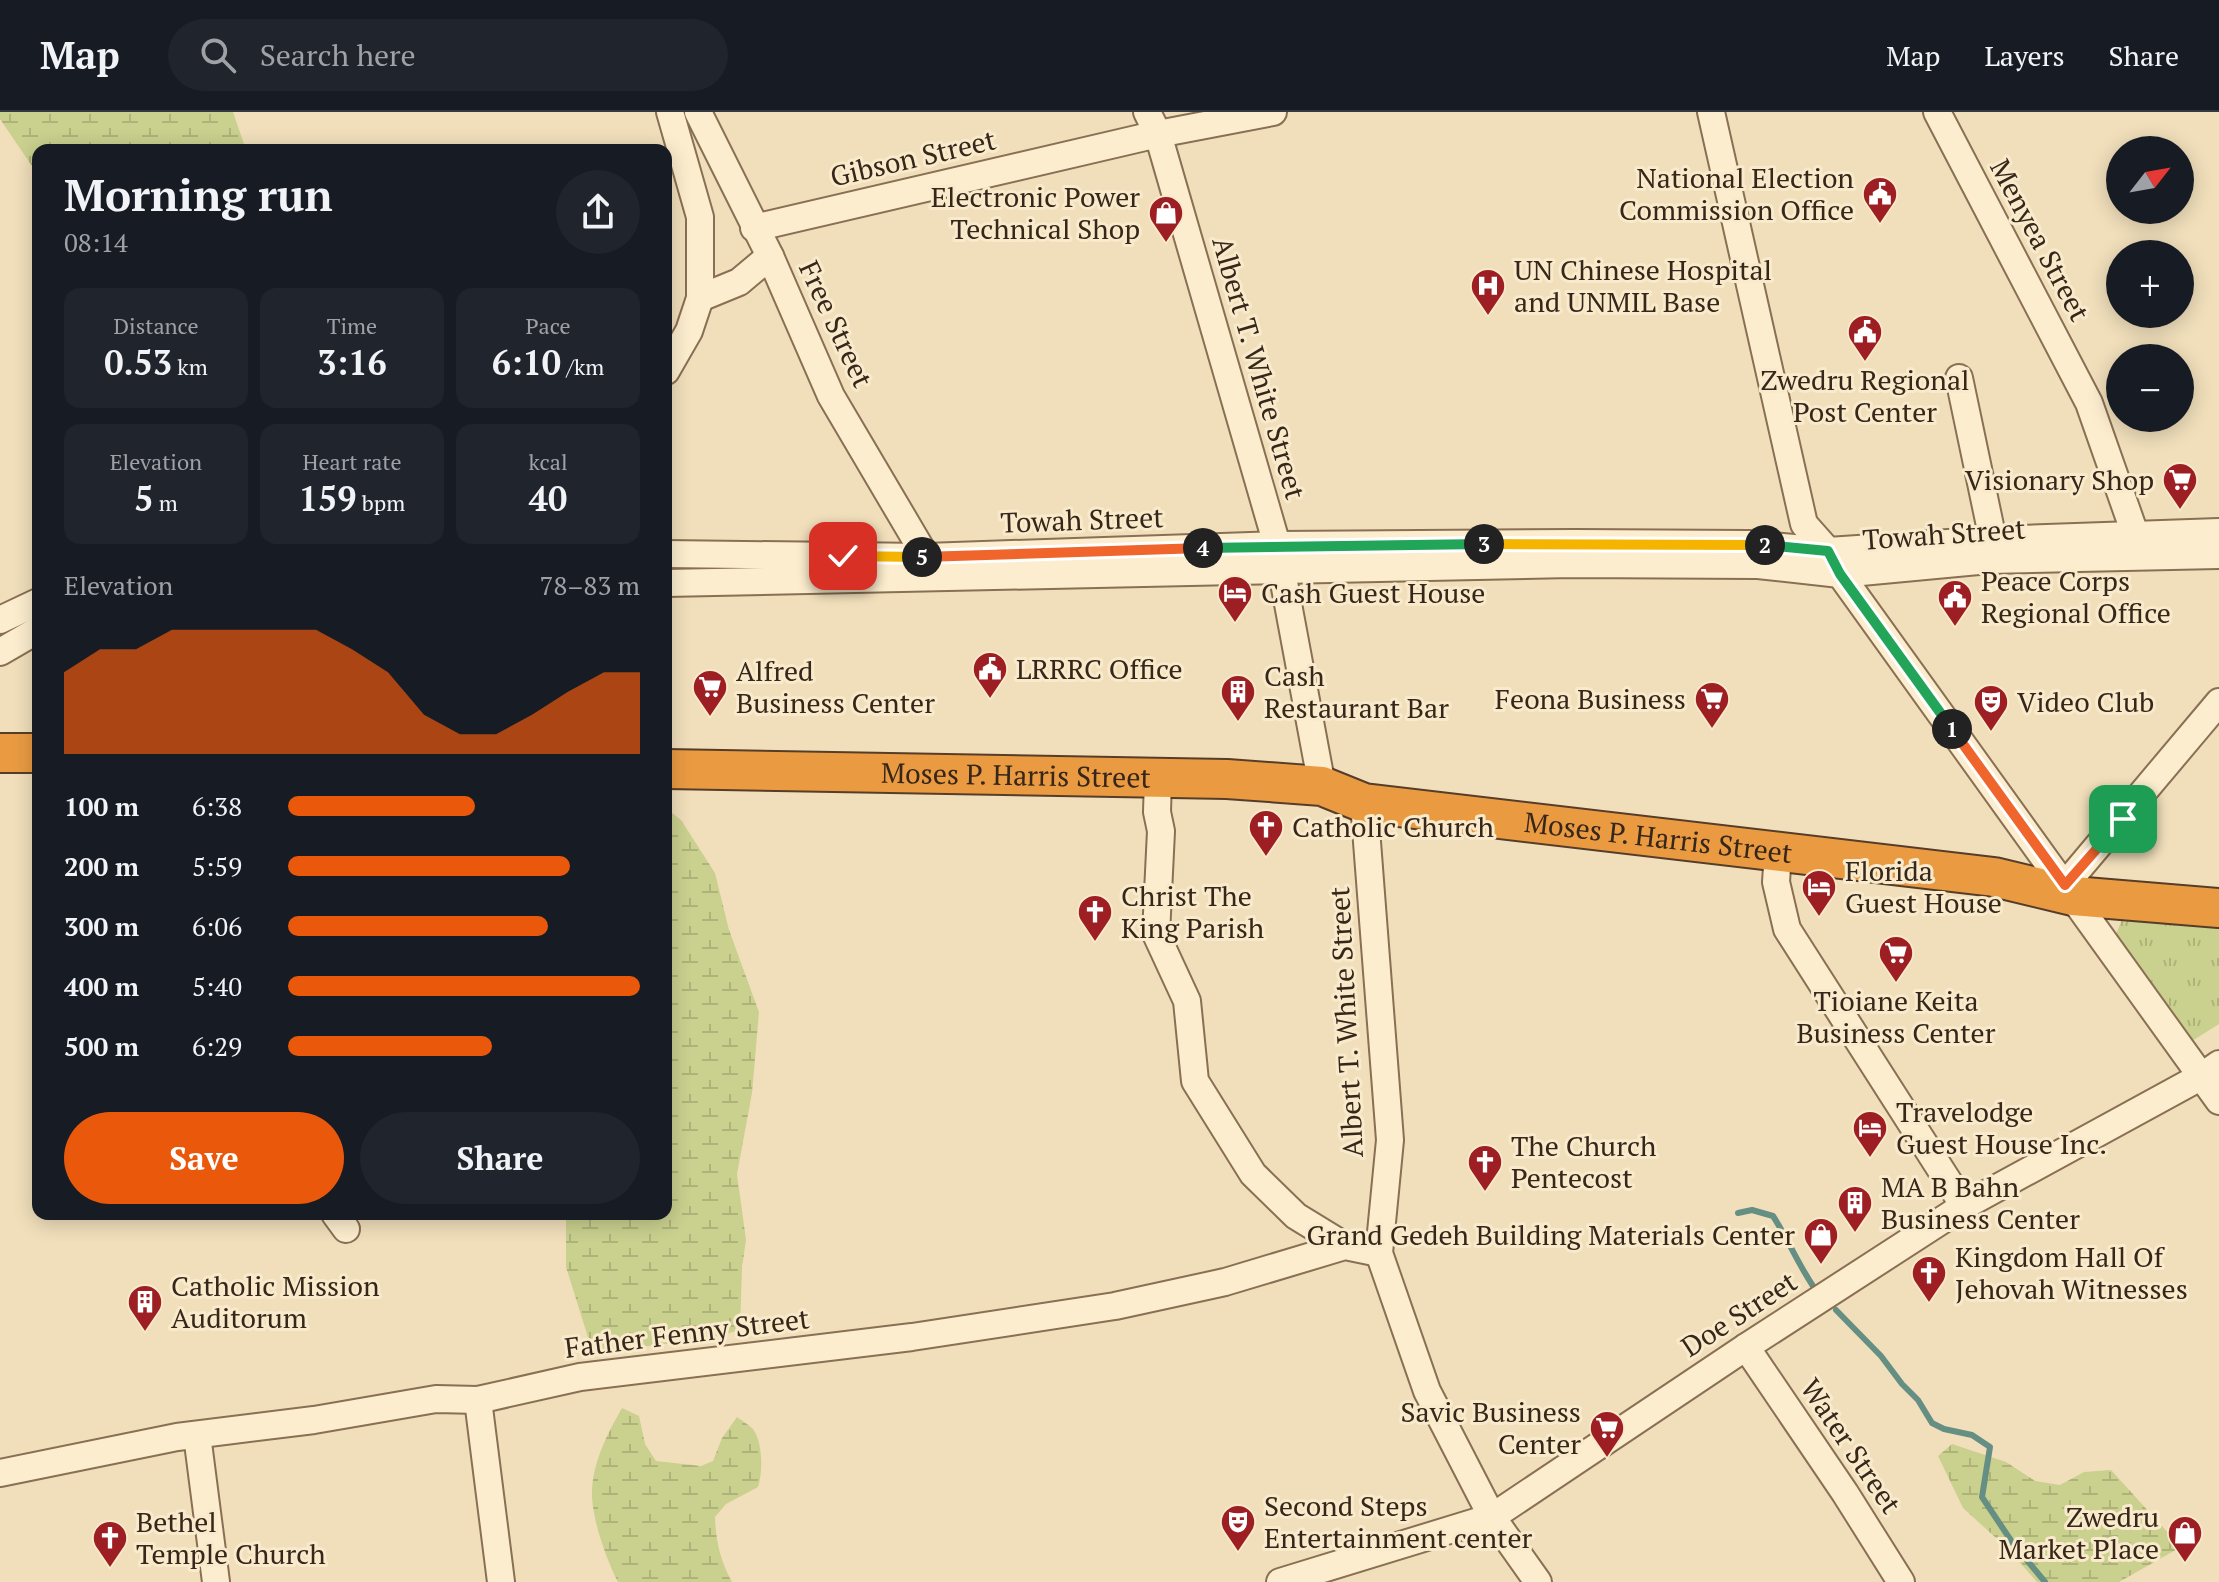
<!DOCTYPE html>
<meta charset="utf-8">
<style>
:root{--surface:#171b24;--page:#20242c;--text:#f1f3f6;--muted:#9ea1a6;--line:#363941;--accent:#ea580c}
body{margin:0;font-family:"PT Serif",serif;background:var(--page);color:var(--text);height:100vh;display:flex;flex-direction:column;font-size:30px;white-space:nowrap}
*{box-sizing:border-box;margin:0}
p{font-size:26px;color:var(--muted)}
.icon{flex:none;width:44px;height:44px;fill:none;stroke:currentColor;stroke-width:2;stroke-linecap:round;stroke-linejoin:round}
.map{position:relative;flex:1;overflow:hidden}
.drawer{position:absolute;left:32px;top:32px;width:640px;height:1076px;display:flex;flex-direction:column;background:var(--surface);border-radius:16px;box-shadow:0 4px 20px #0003}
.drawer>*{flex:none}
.needle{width:52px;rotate:59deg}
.tools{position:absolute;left:2106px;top:24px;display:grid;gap:16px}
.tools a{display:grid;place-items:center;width:88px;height:88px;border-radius:50%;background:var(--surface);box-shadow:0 4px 20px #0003;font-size:40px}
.pin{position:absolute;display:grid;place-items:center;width:68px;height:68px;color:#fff;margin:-34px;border-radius:16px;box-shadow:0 4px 12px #0006}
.km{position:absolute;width:40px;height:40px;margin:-20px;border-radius:50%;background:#222;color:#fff;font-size:22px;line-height:40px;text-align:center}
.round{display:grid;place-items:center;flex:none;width:84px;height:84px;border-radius:42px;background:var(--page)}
.headline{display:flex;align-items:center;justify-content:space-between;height:136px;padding:0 32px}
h1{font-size:44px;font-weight:600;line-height:60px}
.figures{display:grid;grid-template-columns:repeat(3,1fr);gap:12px;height:136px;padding:8px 32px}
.figures div{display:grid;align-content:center;border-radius:16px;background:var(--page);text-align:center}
.figures b{font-size:34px;font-weight:600}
.figures small{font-size:22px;font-weight:400}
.figures p{font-size:22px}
.chart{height:224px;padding:16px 32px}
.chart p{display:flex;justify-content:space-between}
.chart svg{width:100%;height:144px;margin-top:8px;fill:var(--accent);opacity:.7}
.action{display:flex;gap:16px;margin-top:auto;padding:16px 32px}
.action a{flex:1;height:92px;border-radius:48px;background:var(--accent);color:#fff;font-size:32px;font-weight:600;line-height:92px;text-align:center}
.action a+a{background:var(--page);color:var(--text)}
ul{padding:0 32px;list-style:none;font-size:26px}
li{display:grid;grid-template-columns:128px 96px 1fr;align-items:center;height:60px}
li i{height:20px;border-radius:10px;background:var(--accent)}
header{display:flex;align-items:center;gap:48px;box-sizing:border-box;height:112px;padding:0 40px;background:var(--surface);border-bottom:2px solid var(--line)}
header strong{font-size:38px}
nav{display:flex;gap:44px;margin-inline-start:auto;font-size:28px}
.search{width:560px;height:72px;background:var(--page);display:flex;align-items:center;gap:20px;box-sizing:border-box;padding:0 28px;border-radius:44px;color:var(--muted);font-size:30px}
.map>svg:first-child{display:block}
</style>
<header>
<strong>Map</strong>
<div class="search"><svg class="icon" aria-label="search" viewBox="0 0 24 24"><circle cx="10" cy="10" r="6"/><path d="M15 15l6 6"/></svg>Search here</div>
<nav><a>Map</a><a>Layers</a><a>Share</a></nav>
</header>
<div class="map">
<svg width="2219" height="1470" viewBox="0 0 2219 1470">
<defs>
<pattern id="grass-tufts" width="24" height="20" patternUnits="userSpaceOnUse" patternTransform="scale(2)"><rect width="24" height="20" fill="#cad08e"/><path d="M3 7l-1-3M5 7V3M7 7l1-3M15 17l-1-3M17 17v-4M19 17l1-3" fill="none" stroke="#aeb37a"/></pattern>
<pattern id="wetland-marsh" width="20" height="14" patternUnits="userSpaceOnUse" patternTransform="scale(2)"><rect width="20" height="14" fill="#cad08e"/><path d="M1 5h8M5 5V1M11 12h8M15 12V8" fill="none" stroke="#aeb37a"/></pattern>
</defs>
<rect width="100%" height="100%" fill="#f1dfbb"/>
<!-- grass -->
<polygon fill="url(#grass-tufts)" points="2126,797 2219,805 2219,912 2192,929 2115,825"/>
<!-- wetland -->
<g fill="url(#wetland-marsh)">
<polygon points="0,0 233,0 246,38 38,38 38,63 0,7"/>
<polygon points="666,696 681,708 715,761 729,818 759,900 752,981 737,1062 746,1128 742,1155 740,1218 707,1227 607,1239 592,1238 566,1155 566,1102 666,1102"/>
<path d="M622 1296 639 1304 645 1332 656 1349 701 1354 713 1349 722 1326 737 1305C741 1308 749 1313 753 1317 763 1331 763 1360 758 1375L726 1392 715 1405C716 1430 720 1448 732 1470H618C606 1447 591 1404 592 1379 593 1349 608 1321 622 1296Z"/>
<polygon points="1952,1332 2006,1350 2035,1369 2060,1373 2084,1360 2111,1358 2181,1435 2119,1470 2037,1470 2006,1435 1963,1396 1938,1344"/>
</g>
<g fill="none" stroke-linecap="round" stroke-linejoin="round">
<!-- stream -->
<g stroke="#668f84" stroke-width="6">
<path d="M1738 1101 1752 1098 1773 1104C1788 1127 1797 1150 1813 1174"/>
<polyline points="1836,1198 1881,1244 1902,1272 1918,1288 1932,1311 1944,1317 1972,1323 1990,1335 1982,1385 2012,1430 2045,1470"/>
</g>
<defs>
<g id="minor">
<polyline points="698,0 770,144 831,284 926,445"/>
<polyline points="1147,0 1158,22 1277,433 1322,674"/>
<polyline points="1711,0 1804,412 1828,439 1840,462 2219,989"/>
<polyline points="1937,0 2089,291 2135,422"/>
<polyline points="754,116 1158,22 1273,0"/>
<polyline points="700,186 739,170 770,144"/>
<polyline points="666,259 689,219 700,186 700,105 670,0"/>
<polyline points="1959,266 1993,428"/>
<polyline points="666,442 926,445 1277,433 1575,431 1749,432 1828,439 1993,428 2219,420"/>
<polyline points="666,471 1571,452 1758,453 1840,462 1989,448 2219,443"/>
<polyline points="0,508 38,490"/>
<polyline points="0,540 38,518"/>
<polyline points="1158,666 1157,700 1161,719 1156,822 1187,889 1195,969 1253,1062 1296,1104 1345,1134"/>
<polyline points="1364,691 1390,1028 1379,1141 1427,1279 1492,1405 1538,1470"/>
<polyline points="1778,740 1776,770 1787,817 1964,1094"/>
<polyline points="2065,773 2219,590"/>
<polyline points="335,1102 346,1117"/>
<polyline points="1746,1235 1845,1381 1901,1470"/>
<polyline points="478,1288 501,1470"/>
<polyline points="197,1323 216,1470"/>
<polyline points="0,1361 177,1325 314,1308 436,1287 478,1288 580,1265 912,1225 1115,1194 1225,1170 1345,1134 1379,1141"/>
<polyline points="1280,1470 1492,1405 1746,1235 1964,1094 2202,964 2219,952"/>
</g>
<g id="highway">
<polyline points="0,641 38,641"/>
<path id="s1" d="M666 657 1227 667 1322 674 1364 691 1994 765 2073 784 2219 796"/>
</g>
</defs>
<!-- minor casing -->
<use href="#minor" stroke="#896f53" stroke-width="30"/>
<!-- highway casing -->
<use href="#highway" stroke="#563d29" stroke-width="42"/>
<!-- minor -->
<use href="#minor" stroke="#fcedce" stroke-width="26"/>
<!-- highway -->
<use href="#highway" stroke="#ea9b42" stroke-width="38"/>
</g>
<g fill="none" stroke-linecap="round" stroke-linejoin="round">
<defs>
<polyline id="split-1" points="1952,617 2065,773 2123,707"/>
<polyline id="split-2" points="1765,433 1828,439 1840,462 1952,617"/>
<polyline id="split-3" points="1484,432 1765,433"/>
<polyline id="split-4" points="1203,436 1484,432"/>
<polyline id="split-5" points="922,445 1203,436"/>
<polyline id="split-6" points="843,444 922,445"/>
</defs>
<!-- split-1 casing -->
<use href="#split-1" stroke="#fff" stroke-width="16"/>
<!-- split-2 casing -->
<use href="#split-2" stroke="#fff" stroke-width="16"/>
<!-- split-3 casing -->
<use href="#split-3" stroke="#fff" stroke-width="16"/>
<!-- split-4 casing -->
<use href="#split-4" stroke="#fff" stroke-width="16"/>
<!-- split-5 casing -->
<use href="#split-5" stroke="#fff" stroke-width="16"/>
<!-- split-6 casing -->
<use href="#split-6" stroke="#fff" stroke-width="16"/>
<!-- split-1 -->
<use href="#split-1" stroke="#f0652b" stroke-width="10"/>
<!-- split-2 -->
<use href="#split-2" stroke="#22a559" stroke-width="10"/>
<!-- split-3 -->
<use href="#split-3" stroke="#f5b400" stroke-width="10"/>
<!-- split-4 -->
<use href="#split-4" stroke="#22a559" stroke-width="10"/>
<!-- split-5 -->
<use href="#split-5" stroke="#f0652b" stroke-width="10"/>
<!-- split-6 -->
<use href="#split-6" stroke="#f5b400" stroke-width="10"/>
</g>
<!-- icons -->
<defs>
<symbol id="civic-pin" viewBox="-11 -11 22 30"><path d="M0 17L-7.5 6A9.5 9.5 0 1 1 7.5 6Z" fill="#9d1f23" stroke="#f8eacb"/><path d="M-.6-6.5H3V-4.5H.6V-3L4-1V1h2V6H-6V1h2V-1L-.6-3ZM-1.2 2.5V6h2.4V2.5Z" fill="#fff"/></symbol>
<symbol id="shop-pin" viewBox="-11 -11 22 30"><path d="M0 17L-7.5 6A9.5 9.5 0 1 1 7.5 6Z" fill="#9d1f23" stroke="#f8eacb"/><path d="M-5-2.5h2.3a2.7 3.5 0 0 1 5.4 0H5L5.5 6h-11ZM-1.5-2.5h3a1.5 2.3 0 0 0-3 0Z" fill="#fff"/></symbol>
<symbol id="hospital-pin" viewBox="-11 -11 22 30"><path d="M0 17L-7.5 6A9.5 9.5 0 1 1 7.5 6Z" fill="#9d1f23" stroke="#f8eacb"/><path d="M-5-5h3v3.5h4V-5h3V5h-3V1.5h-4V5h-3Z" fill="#fff"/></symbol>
<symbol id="supermarket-pin" viewBox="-11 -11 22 30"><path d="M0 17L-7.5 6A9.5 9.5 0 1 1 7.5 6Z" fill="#9d1f23" stroke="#f8eacb"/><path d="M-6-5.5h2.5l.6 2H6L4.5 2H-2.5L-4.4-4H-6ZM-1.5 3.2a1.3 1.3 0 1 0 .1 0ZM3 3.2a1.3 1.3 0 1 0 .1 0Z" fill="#fff"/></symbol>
<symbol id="hotel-pin" viewBox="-11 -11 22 30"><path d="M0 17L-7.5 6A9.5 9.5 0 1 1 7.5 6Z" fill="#9d1f23" stroke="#f8eacb"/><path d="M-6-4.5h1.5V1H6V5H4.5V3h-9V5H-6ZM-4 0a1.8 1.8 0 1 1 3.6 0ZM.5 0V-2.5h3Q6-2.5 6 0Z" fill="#fff"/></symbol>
<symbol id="building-pin" viewBox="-11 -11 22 30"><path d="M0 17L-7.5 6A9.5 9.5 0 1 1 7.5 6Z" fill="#9d1f23" stroke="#f8eacb"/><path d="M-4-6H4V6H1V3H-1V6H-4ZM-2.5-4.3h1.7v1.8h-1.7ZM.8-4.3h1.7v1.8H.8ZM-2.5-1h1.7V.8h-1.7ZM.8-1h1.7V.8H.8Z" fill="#fff"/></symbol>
<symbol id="theatre-pin" viewBox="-11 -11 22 30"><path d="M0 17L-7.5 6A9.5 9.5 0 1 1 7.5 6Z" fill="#9d1f23" stroke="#f8eacb"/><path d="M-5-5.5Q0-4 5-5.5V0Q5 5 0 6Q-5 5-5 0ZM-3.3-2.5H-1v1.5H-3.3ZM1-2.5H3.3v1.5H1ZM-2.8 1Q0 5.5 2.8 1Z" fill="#fff"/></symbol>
<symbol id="church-pin" viewBox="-11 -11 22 30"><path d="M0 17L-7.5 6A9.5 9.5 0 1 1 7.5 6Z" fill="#9d1f23" stroke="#f8eacb"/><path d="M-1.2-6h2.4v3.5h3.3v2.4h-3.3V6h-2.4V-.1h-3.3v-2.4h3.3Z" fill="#fff"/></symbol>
</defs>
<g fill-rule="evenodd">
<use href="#civic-pin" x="1860" y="62" width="40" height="54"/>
<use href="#shop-pin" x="1146" y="81" width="40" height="54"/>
<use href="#hospital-pin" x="1468" y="154" width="40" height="54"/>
<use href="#civic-pin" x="1845" y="200" width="40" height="54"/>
<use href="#supermarket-pin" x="2160" y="348" width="40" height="54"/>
<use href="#hotel-pin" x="1215" y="461" width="40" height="54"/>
<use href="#civic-pin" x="1935" y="465" width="40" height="54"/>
<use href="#civic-pin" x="970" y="537" width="40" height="54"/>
<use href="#supermarket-pin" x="690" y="555" width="40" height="54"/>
<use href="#building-pin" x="1218" y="560" width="40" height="54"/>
<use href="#supermarket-pin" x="1692" y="567" width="40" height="54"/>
<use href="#theatre-pin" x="1971" y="570" width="40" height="54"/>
<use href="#church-pin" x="1246" y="695" width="40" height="54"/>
<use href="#hotel-pin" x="1799" y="755" width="40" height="54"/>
<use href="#church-pin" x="1075" y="780" width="40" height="54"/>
<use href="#supermarket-pin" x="1876" y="821" width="40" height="54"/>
<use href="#hotel-pin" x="1850" y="996" width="40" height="54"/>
<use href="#church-pin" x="1465" y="1030" width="40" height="54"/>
<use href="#building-pin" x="1835" y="1071" width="40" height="54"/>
<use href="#shop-pin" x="1801" y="1103" width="40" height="54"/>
<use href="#church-pin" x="1909" y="1141" width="40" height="54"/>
<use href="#building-pin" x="125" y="1170" width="40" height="54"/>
<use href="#supermarket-pin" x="1587" y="1296" width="40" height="54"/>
<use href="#theatre-pin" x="1218" y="1390" width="40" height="54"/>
<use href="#shop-pin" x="2165" y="1401" width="40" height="54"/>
<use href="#church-pin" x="90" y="1406" width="40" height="54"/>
</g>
<g text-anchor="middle" stroke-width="6" stroke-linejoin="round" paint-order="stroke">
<!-- street labels -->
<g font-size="28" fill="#37271a" stroke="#f8eacb">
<text transform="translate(913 46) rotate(-13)" y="10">Gibson Street</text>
<text transform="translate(2040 128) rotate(62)" y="10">Menyea Street</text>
<text transform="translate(836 212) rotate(65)" y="10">Free Street</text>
<text transform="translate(1259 256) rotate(74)" y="10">Albert T. White Street</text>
<text transform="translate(1082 408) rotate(-2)" y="10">Towah Street</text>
<text transform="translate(1944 422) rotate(-4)" y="10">Towah Street</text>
<text dy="10" stroke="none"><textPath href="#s1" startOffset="350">Moses P. Harris Street</textPath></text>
<text dy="10" stroke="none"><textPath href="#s1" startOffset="998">Moses P. Harris Street</textPath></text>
<text transform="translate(1346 910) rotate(-93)" y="10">Albert T. White Street</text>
<text transform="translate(1739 1202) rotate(-33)" y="10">Doe Street</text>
<text transform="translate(687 1221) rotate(-7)" y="10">Father Fenny Street</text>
<text transform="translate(1851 1334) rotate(56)" y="10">Water Street</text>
</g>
<!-- poi labels -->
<g font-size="28" fill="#37271a" stroke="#f8eacb" text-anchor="start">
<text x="1854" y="76" text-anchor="end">National Election<tspan x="1854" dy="32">Commission Office</tspan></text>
<text x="1140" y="95" text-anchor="end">Electronic Power<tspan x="1140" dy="32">Technical Shop</tspan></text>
<text x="1514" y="168">UN Chinese Hospital<tspan x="1514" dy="32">and UNMIL Base</tspan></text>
<text x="1865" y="278" text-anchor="middle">Zwedru Regional<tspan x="1865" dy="32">Post Center</tspan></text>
<text x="2154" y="378" text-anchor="end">Visionary Shop</text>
<text x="1981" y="479">Peace Corps<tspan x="1981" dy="32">Regional Office</tspan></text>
<text x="1261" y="491">Cash Guest House</text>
<text x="1016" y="567">LRRRC Office</text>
<text x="736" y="569">Alfred<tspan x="736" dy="32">Business Center</tspan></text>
<text x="1264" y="574">Cash<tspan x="1264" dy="32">Restaurant Bar</tspan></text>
<text x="1686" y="597" text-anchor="end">Feona Business</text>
<text x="2017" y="600">Video Club</text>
<text x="1292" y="725">Catholic Church</text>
<text x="1845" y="769">Florida<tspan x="1845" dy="32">Guest House</tspan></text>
<text x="1121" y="794">Christ The<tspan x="1121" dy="32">King Parish</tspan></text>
<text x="1896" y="899" text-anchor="middle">Tioiane Keita<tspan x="1896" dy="32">Business Center</tspan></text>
<text x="1896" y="1010">Travelodge<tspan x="1896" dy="32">Guest House Inc.</tspan></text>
<text x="1511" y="1044">The Church<tspan x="1511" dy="32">Pentecost</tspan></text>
<text x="1881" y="1085">MA B Bahn<tspan x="1881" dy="32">Business Center</tspan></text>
<text x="1795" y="1133" text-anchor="end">Grand Gedeh Building Materials Center</text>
<text x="1955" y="1155">Kingdom Hall Of<tspan x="1955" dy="32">Jehovah Witnesses</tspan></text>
<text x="171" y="1184">Catholic Mission<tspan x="171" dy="32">Auditorum</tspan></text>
<text x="1581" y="1310" text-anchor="end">Savic Business<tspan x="1581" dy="32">Center</tspan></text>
<text x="1264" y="1404">Second Steps<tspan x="1264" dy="32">Entertainment center</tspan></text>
<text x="2159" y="1415" text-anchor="end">Zwedru<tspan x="2159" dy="32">Market Place</tspan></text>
<text x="136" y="1420">Bethel<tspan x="136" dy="32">Temple Church</tspan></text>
</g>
</g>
</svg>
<div class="tools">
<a><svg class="needle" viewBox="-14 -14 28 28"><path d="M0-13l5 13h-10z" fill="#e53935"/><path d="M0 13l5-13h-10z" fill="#9ea1a6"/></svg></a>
<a>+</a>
<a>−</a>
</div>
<div class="pin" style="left:2123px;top:707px;background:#1e9e55"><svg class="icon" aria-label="arrive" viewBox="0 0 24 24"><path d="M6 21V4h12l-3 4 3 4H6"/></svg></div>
<div class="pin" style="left:843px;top:444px;background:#d93025"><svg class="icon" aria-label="check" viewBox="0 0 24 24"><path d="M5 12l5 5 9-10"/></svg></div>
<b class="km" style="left:1952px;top:617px">1</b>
<b class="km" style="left:1765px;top:433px">2</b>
<b class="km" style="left:1484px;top:432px">3</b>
<b class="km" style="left:1203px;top:436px">4</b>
<b class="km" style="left:922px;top:445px">5</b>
<section class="drawer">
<div class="headline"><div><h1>Morning run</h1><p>08:14</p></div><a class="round"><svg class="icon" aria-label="share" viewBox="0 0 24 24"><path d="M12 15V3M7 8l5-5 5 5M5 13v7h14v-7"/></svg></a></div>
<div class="figures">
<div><p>Distance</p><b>0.53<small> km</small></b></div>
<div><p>Time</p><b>3:16</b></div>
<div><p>Pace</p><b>6:10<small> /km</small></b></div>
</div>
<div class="figures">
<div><p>Elevation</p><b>5<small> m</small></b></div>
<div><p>Heart rate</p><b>159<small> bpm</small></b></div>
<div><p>kcal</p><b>40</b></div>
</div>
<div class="chart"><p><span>Elevation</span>78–83 m</p>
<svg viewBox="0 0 160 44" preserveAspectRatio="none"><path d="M0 44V19L10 12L20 12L30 6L40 6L50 6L60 6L70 6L80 12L90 19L100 32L110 38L120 38L130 32L140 25L150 19L160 19V44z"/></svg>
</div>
<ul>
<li><b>100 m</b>6:38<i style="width:53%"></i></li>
<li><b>200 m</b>5:59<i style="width:80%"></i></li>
<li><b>300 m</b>6:06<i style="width:74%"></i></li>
<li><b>400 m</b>5:40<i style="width:100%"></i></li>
<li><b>500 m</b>6:29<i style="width:58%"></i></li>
</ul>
<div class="action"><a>Save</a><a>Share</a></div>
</section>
</div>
